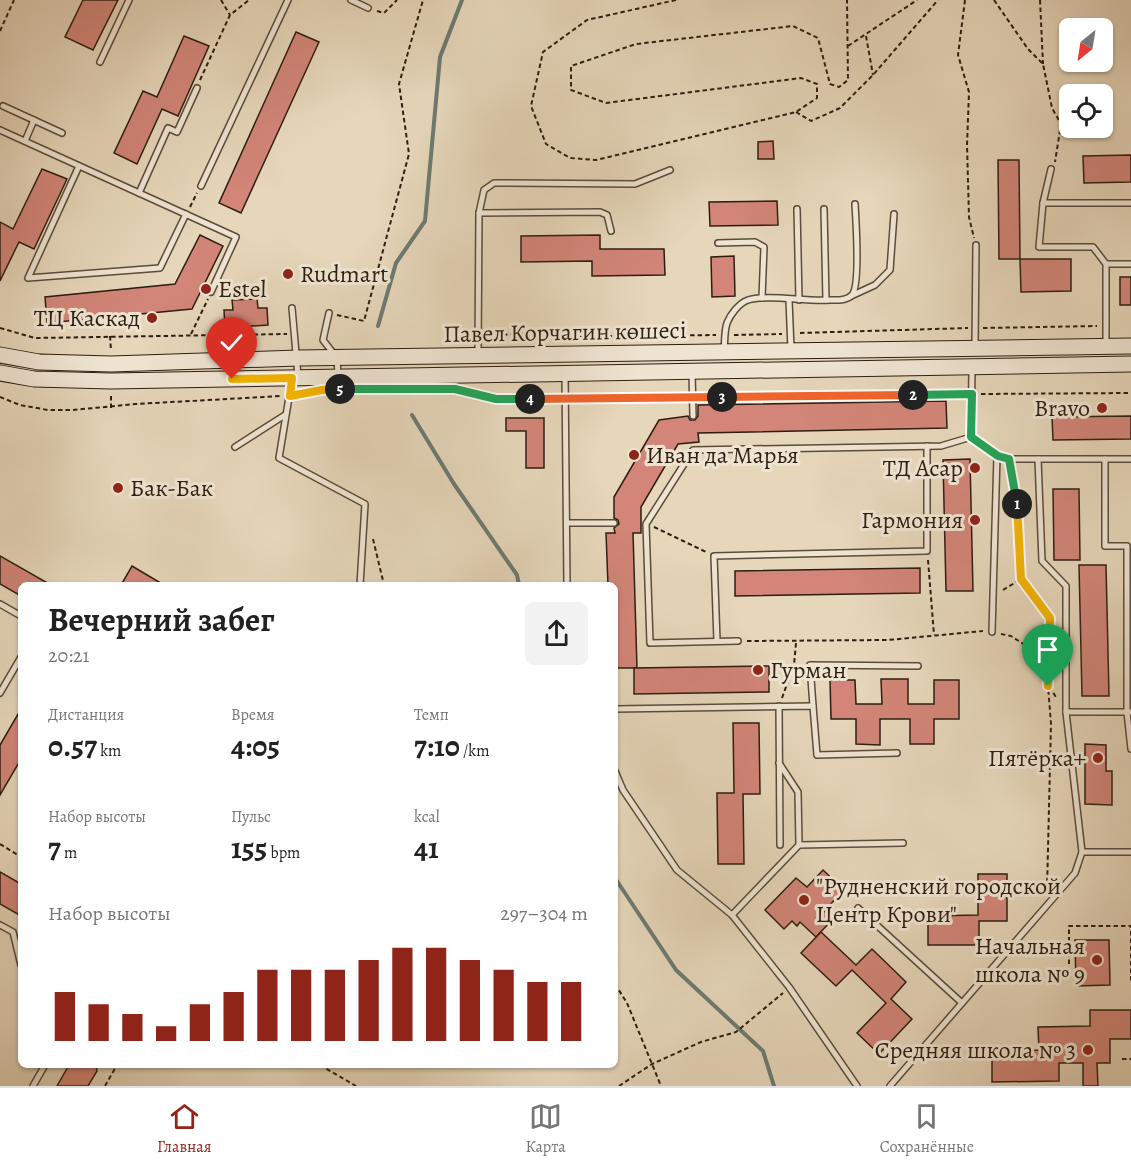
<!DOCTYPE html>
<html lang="ru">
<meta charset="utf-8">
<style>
:root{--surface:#fff;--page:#f2f2f2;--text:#222;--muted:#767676;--line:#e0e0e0;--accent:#8f2418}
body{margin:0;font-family:Alegreya,serif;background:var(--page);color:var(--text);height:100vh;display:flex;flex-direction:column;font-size:22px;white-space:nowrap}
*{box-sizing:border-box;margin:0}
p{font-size:20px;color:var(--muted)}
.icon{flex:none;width:33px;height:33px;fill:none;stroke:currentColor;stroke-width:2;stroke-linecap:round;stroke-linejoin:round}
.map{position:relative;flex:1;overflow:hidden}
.sheet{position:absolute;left:18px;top:582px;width:600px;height:486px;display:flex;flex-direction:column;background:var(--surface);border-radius:9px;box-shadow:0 2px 4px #0004}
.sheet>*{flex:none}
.needle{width:39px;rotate:210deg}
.controls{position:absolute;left:1059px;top:18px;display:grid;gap:12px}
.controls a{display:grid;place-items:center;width:54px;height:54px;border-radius:9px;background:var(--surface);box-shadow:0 2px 4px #0004;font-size:30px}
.pin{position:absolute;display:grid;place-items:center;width:51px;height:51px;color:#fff;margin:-62px -26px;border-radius:50% 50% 50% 0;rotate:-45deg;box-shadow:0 0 6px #0007}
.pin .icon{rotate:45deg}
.km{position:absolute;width:30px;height:30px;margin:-15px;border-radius:50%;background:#222;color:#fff;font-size:16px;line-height:30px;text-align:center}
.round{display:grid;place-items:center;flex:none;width:63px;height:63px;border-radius:9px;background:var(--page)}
.summary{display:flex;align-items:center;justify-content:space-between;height:102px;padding:0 30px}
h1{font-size:33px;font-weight:700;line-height:45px}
.figures{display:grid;grid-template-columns:repeat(3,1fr);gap:9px;height:102px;padding:6px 30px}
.figures div{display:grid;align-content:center}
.figures b{font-size:30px;font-weight:700}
.figures small{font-size:16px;font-weight:400}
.figures p{font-size:16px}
.chart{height:168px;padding:12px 30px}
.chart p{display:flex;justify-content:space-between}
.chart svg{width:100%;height:108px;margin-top:6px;stroke:var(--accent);stroke-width:6}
.tabs{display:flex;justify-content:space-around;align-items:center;height:84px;border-top:2px solid var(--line);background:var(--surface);font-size:16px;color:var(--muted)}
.tabs a{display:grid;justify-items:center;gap:3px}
.tabs .selected{color:var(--accent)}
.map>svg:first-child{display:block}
</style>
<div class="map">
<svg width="1131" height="1086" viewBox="0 0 1131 1086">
<rect width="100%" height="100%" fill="#e6d6ba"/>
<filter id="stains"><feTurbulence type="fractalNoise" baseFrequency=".00333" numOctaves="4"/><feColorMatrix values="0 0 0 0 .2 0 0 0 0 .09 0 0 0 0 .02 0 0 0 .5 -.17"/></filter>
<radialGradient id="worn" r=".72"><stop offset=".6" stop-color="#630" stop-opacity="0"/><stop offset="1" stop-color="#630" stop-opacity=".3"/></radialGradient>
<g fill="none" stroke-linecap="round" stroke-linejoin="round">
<!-- stream -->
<g stroke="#6c7b72" stroke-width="4">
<polyline points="378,326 396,263 425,221 440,57 462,0"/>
<polyline points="412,415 454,484 517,575 519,585"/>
<polyline points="615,878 676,970 763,1051 774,1086"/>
</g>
</g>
<!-- building -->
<g fill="#d28578" stroke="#2d1e10" stroke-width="1.5">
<polygon points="83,0 118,0 93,50 65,37"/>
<polygon points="296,32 319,42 241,213 219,203"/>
<polygon points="184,36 209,46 178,116 162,109 137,164 114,153 143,91 157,97"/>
<polygon points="773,141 774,159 758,159 758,142"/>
<polygon points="1131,155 1131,182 1084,183 1083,156"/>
<polygon points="998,160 1019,160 1020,259 999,259"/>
<polygon points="42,169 67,179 34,249 19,242 0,281 0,222 13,229"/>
<polygon points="777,201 778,225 710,226 709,202"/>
<polygon points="200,235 223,246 192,309 47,323 45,297 175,284"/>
<polygon points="600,235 600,249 664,249 665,275 592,276 592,261 521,262 521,236"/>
<polygon points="734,256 735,296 712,297 711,257"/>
<polygon points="1020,259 1071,259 1071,291 1021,292"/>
<rect x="1120" y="277" width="11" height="28"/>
<polygon points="257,299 258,308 267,308 268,325 225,328 224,310 233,310 232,300"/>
<polygon points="946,401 947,428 698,433 699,442 678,444 641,507 641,533 633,533 637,668 615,668 615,585 608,585 606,533 615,533 614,528 619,524 618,520 614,518 614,497 659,420 688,416 690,420 695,420 698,416 698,405"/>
<polygon points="1131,416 1131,439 1053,440 1052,417"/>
<polygon points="506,418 544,418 544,468 526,468 526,431 506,431"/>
<polygon points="970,459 973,591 946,591 943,460"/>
<polygon points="1053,489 1079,489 1080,560 1054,560"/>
<polygon points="0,556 51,585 21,585 21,596 0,584"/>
<polygon points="1079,565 1106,565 1109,696 1082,696"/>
<polygon points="132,566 164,585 121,585"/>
<polygon points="920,568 920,593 735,596 735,571"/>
<polygon points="769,666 769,692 634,694 634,668"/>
<polygon points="881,679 908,679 908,704 934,704 934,680 959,680 959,719 934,719 934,744 910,744 910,719 880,719 880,745 856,744 856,719 831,719 830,680 855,680 856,704 882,704"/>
<polygon points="21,709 21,759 0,795 0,745"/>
<polygon points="733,723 759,723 760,794 743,794 744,864 718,864 717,793 734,793"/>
<polygon points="1085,744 1106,745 1106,771 1112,771 1112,805 1085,804"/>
<polygon points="823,870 844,890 824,911 833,919 816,937 800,922 797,926 792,921 784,929 765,910 796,878 807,887"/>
<polygon points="0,872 21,884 21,916 0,904"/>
<polygon points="978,874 1007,874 1007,921 979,921 979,945 928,945 928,916 978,915"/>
<polygon points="821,932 856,965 872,949 906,982 891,999 912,1019 879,1054 857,1033 886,1003 852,970 836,986 801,953"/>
<polygon points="1075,940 1109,940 1110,985 1076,986"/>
<polygon points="1090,1010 1131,1010 1131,1039 1110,1039 1110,1063 1097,1063 1098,1086 1083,1086 1083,1063 1059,1063 1059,1081 992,1082 992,1051 1039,1050 1038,1027 1090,1026"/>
<polygon points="69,1065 96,1065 97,1071 88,1086 57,1086"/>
</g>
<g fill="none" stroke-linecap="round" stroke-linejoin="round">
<defs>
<g id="lane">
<polyline points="351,0 368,8"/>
<polyline points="100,62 129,0"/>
<polyline points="3,106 62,133"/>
<polyline points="0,130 236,237 211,292"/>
<polyline points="25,141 34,120"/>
<polyline points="79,166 28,278 160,268 186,214"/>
<polyline points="1051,169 1043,203 1039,247 1093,247 1106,264 1131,264"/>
<polyline points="201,186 288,0"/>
<polyline points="139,193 168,128 177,132 197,88"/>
<polyline points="1043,203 1131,203"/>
<polyline points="797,209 799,300"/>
<polyline points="824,209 826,300"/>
<polyline points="479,213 600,212 607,215 611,231"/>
<polyline points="718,243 755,242 764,247 762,298"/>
<polyline points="851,296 875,285 890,270 894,214"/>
<polyline points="789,300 791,349"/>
<polyline points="292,308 298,376"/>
<polyline points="329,313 323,340 337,358 338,375"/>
<polyline points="1106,343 1106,264"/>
<polyline points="975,347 976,245"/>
<path d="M724 351C725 342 724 332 727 323 730 315 739 303 748 300 769 294 806 302 830 300 837 300 847 301 852 295 860 286 856 220 855 204"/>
<polyline points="478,354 479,213 484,190 494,183 635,184 670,170"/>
<polyline points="692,372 693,416"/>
<polyline points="565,374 567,585"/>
<polyline points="292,379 279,458 365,504 360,585"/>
<polyline points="971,437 972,369"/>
<polyline points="235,447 285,415"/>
<polyline points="1105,459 1105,546 1127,546 1127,712 1131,749"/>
<polyline points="567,523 614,523"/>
<polyline points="0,604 21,616"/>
<polyline points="992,632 997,456"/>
<polyline points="717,641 714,556 927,551 927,446"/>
<polyline points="738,641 650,643 646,524 693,450 941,446 971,437 997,456 1009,459 1131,459"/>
<polyline points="0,693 21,657"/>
<polyline points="779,706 780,845"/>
<polyline points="813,706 810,665 918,666"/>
<polyline points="615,709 813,706 817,755 897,753"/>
<polyline points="1066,712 1131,712"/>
<polyline points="615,771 623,790 677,870 732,915 789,987 857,1086"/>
<polyline points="799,845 903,843"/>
<polyline points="1082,852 1131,852"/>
<polyline points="858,908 962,1003"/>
<polyline points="732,915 799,845 798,792 779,763"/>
<polyline points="0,925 13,932 21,965"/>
<polyline points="33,1086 45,1065"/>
<polyline points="890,1086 1075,873 1082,852 1066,712 1066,586 1042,561 1038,459"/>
</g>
<g id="secondary">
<polyline points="0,355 39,362 111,364 298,358 1131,346"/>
<polyline points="0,373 34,379 111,381 1131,364"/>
</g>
</defs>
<!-- lane casing -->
<use href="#lane" stroke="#5b4c3a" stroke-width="8"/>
<!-- secondary casing -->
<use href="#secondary" stroke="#2d1e10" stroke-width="17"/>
<!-- path -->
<g stroke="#2d1e10" stroke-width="2" stroke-dasharray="4.5 3" stroke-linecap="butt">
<polyline points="221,0 230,15"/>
<polyline points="676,0 587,20 543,52 531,106 546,144 570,158 596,160 796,112 817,98 817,84 801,78 606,103 571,90 571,66 636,44 793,26 818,38 830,84 839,87 848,80 847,0"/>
<polyline points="965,0 958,55 969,92 967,145 969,217 974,238"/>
<polyline points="994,0 1028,49 1043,64 1052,108 1061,124 1055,162"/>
<polyline points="1040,0 1043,64"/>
<polyline points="377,11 384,13 397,0"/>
<polyline points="0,31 14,0"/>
<polyline points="866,36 873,75"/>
<polyline points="848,46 917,0"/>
<polyline points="200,80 230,15 249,0"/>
<polyline points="796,112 811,121 840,108 873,75 938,0"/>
<polyline points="190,207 197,193"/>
<polyline points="337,315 364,321 409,154 399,84 423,0"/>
<polyline points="0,328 35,338 287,334"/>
<polyline points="983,328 1097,326"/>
<polyline points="800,333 968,328"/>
<polyline points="191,334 208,299"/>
<polyline points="734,335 782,334"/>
<polyline points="110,336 111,351"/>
<polyline points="488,336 526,333 557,337 716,335"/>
<polyline points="460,390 496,399 555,399"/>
<polyline points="981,394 1131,393"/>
<polyline points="111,396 111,408"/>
<polyline points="0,397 20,405 48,410 73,410 136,404 281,396"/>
<polyline points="702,398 963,394"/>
<polyline points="573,399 684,398"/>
<polyline points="1011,468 1016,499 1021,579 1050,618 1048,686 1051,724 1047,890"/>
<polyline points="654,527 706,552"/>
<polyline points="373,539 384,585"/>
<polyline points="928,560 934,635"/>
<polyline points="1003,590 1021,579"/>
<polyline points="1001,634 1011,636 1025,645 1057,699"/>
<polyline points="747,641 888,640 983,631"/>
<polyline points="782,698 794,665 796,643"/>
<polyline points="0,844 21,857"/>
<polyline points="1069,964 1069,926 1131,926 1131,983"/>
<polyline points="615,984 627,1003 661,1086"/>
<polyline points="1122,1059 1131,1059"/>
<polyline points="320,1065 356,1086"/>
<polyline points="105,1086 117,1065"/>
<polyline points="619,1086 652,1064 701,1042 736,1032 783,993"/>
</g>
<!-- lane -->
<use href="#lane" stroke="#efe4d2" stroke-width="5"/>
<!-- secondary -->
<use href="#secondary" stroke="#efe4d2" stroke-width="15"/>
</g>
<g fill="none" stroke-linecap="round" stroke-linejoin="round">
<defs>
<polyline id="split-1" points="1017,504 1021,579 1050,618 1048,686"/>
<polyline id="split-2" points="913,395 972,394 971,437 998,456 1009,459 1017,504"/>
<polyline id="split-3" points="722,397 913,395"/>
<polyline id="split-4" points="530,399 722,397"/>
<polyline id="split-5" points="340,389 455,389 496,399 530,399"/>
<polyline id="split-6" points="232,379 292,378 290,396 322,390 340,389"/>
</defs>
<!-- split-1 casing -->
<use href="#split-1" stroke="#fff" stroke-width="12"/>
<!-- split-2 casing -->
<use href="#split-2" stroke="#fff" stroke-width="12"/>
<!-- split-3 casing -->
<use href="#split-3" stroke="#fff" stroke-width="12"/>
<!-- split-4 casing -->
<use href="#split-4" stroke="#fff" stroke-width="12"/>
<!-- split-5 casing -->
<use href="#split-5" stroke="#fff" stroke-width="12"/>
<!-- split-6 casing -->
<use href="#split-6" stroke="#fff" stroke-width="12"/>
<!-- split-1 -->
<use href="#split-1" stroke="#f5b400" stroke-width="8"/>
<!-- split-2 -->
<use href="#split-2" stroke="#22a559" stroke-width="8"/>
<!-- split-3 -->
<use href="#split-3" stroke="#f0652b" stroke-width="8"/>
<!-- split-4 -->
<use href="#split-4" stroke="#f0652b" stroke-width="8"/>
<!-- split-5 -->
<use href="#split-5" stroke="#22a559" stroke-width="8"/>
<!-- split-6 -->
<use href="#split-6" stroke="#f5b400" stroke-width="8"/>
</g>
<!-- markers -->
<g fill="#8f2418" stroke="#efe4d2" stroke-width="2">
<circle cx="288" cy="274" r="6"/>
<circle cx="206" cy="289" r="6"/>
<circle cx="152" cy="318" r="6"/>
<circle cx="1102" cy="408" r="6"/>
<circle cx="634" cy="455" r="6"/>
<circle cx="975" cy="468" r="6"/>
<circle cx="118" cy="488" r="6"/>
<circle cx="975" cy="520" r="6"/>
<circle cx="758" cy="670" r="6"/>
<circle cx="1098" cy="758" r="6"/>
<circle cx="804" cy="900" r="6"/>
<circle cx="1097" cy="960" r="6"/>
<circle cx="1088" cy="1050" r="6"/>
</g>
<g text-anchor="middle" stroke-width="6" stroke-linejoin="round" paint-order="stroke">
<!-- poi labels -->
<g font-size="24" fill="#2d1e10" stroke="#efe4d2" text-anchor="end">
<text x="300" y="282" text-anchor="start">Rudmart</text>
<text x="218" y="297" text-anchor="start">Estel</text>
<text x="140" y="326">ТЦ Каскад</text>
<text x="1090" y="416">Bravo</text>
<text x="646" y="463" text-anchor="start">Иван да Марья</text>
<text x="963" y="476">ТД Асар</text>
<text x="130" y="496" text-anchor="start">Бак-Бак</text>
<text x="963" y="528">Гармония</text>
<text x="770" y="678" text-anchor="start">Гурман</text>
<text x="1086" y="766">Пятёрка+</text>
<text x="816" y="894" text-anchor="start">"Рудненский городской<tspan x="816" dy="28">Центр Крови"</tspan></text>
<text x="1085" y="954">Начальная<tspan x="1085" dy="28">школа № 9</tspan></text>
<text x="1076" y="1058">Средняя школа № 3</text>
</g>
<!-- street labels -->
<g font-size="24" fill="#2d1e10" stroke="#efe4d2">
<text transform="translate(565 332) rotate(-1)" y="8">Павел Корчагин көшесі</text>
</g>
</g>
<rect width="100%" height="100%" filter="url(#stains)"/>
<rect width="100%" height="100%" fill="url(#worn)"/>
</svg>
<div class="controls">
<a><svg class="needle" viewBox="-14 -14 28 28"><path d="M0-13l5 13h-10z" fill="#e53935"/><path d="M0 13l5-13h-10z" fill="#767676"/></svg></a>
<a><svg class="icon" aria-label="locate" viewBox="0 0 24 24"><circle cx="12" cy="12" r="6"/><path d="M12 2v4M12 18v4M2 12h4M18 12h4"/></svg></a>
</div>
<div class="pin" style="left:1048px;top:686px;background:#1e9e55"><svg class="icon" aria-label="arrive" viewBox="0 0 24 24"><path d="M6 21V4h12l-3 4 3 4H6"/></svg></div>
<div class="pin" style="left:232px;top:379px;background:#d93025"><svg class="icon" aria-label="check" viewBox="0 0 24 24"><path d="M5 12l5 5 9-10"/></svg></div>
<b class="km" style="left:1017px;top:504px">1</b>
<b class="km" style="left:913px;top:395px">2</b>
<b class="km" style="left:722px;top:397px">3</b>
<b class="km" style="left:530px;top:399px">4</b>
<b class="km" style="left:340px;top:389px">5</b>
<section class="sheet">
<div class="summary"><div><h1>Вечерний забег</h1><p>20:21</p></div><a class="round"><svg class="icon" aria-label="share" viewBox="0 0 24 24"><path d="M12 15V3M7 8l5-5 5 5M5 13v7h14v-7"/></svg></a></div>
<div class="figures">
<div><p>Дистанция</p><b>0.57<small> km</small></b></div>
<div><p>Время</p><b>4:05</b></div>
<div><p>Темп</p><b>7:10<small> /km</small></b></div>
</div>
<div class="figures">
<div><p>Набор высоты</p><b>7<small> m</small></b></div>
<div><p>Пульс</p><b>155<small> bpm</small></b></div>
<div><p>kcal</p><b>41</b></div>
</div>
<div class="chart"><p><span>Набор высоты</span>297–304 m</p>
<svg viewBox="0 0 160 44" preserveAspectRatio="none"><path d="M5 44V24M15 44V29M25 44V33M35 44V38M45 44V29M55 44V24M65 44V15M75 44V15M85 44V15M95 44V11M105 44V6M115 44V6M125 44V11M135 44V15M145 44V20M155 44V20"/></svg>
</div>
</section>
</div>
<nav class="tabs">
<a class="selected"><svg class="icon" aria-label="home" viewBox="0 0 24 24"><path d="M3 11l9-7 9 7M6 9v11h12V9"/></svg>Главная</a>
<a><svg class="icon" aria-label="map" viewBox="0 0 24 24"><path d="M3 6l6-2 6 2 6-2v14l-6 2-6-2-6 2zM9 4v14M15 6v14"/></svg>Карта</a>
<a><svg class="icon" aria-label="saved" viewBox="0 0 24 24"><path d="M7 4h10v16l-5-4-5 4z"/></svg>Сохранённые</a>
</nav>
